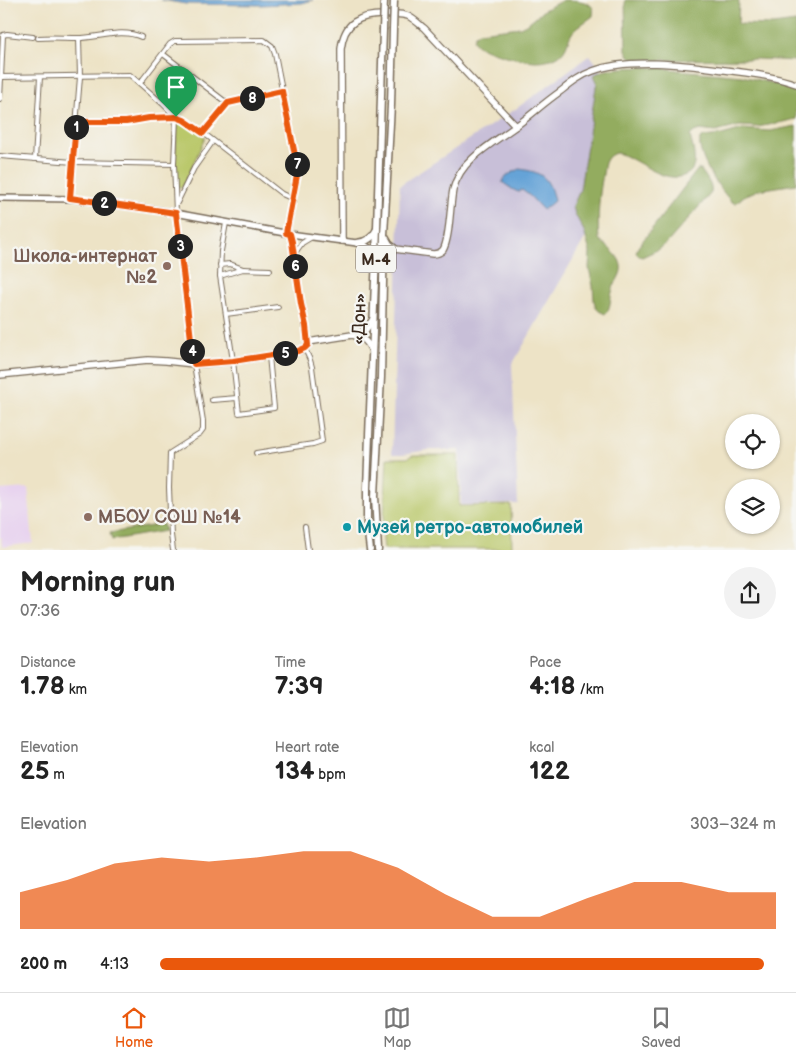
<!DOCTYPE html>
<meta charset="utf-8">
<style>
:root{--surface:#fff;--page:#f2f2f2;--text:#222;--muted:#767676;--line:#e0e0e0;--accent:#ea580c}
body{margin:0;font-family:"Balsamiq Sans",sans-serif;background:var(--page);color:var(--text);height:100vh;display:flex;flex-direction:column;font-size:19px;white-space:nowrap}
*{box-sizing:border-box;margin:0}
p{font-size:16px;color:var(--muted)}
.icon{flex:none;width:28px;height:28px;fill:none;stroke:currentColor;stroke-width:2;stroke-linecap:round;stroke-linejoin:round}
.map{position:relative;height:550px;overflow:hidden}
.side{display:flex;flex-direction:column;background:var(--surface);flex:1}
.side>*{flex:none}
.controls{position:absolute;left:725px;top:414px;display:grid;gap:10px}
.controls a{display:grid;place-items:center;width:55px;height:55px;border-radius:50%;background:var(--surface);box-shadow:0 1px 4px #0004;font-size:25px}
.pin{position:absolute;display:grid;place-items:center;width:42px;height:42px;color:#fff;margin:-51px -21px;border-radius:50% 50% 50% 0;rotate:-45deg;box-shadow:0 0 5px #0007}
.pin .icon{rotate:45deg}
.km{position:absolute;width:25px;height:25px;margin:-12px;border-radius:50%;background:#222;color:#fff;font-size:14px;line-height:25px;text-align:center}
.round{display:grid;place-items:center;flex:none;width:52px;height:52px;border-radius:26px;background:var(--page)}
.head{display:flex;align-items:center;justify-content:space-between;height:85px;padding:0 20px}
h1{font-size:28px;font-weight:600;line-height:38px}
.stats{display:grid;grid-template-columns:repeat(3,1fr);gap:8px;height:85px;padding:5px 20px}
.stats div{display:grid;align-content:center}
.stats b{font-size:25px;font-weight:600}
.stats small{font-size:14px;font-weight:400}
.stats p{font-size:14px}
.chart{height:140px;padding:10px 20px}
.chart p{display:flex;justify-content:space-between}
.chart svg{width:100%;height:90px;margin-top:5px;fill:var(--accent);opacity:.7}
ul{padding:0 20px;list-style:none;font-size:16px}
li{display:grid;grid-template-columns:80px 60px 1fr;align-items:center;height:38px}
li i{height:12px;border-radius:6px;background:var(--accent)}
.dock{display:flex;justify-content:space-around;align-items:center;height:70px;border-top:1px solid var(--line);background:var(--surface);font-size:14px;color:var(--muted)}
.dock a{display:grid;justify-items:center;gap:2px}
.dock .selected{color:var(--accent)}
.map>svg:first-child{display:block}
</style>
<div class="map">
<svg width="796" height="550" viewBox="0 0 796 550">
<rect width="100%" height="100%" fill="#f6f6f2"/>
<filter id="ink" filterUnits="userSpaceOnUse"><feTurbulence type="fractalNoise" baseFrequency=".02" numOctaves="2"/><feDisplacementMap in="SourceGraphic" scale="10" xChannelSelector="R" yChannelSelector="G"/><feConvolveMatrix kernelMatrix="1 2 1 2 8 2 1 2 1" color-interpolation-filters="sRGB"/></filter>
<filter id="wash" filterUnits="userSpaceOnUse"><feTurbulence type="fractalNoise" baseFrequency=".0096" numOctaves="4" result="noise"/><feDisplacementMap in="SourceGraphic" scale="20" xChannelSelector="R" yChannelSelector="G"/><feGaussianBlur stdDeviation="1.12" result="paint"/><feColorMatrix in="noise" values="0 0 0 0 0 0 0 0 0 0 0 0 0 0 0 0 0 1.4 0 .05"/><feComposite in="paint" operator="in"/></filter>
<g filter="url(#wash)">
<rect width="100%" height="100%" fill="#ede3c6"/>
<!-- built -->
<polygon fill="#e7d2ef" points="28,488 33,543 2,547 1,538 0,538 0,490"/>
<!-- industrial -->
<polygon fill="#c8bfd8" points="590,55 609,81 595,221 512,365 518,504 461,505 460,450 428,450 403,454 392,454 400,185 517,108"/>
<!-- green -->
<g fill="#bac86a" stroke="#7a7944">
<polygon points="178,121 181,121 204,135 205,138 183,186 181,188 176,185 175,161"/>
<polygon points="413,455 458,455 459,506 511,505 512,549 384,549 383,539 387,458 407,458"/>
</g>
<!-- forest -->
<g fill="#93ac5e" stroke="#676b3e">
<path d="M563 0C573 0 588 0 593 8 594 11 593 14 593 16 587 21 576 27 572 33 566 43 568 49 558 56 551 60 542 61 535 61 521 60 494 54 481 47 477 45 475 43 473 39L475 35 479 32 520 27 528 23 544 10Z"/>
<polygon points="625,0 738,0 739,2 738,24 773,25 796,22 796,61 757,59 652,60 634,59 629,56 626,50"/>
<path d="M644 67 663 68 677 70 742 76 789 87 796 89V119L774 124 757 127 740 126 715 132 700 130 694 132 690 136C693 149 701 171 683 176 664 182 644 164 627 157 623 155 619 153 616 153 612 154 609 156 607 159 604 163 604 169 603 174 599 195 597 218 599 239 608 248 626 259 620 274 618 280 613 285 612 292 610 299 611 309 605 314L599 311 596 308 594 301 593 286 589 268 590 252 584 231 575 214 573 206 580 190 596 87 597 82 594 75C606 67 630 68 644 67Z"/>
<path d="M796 126V184L758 190 744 196 736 203 732 202C719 189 697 157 700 139L703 137 722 135 743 129 770 131Z"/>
<path d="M698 169 701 170C705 176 713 185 711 193L667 243 657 250 642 257 639 256 636 252 638 247Z"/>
<polygon points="163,524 165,531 112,540 110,533"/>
</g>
<!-- water -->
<g fill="#65a3d7" stroke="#50667a">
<polygon points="161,0 313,0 302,3 261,5 186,4"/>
<path d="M519 169C542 172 549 177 554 201L543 210 530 196 522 190 518 192 512 189 502 182 506 176Z"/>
</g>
</g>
<g filter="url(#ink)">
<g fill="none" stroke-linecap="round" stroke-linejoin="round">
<defs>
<g id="minor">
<path d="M38 38C51 37 64 38 78 38 98 38 122 28 141 37"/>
<polyline points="163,54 227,103"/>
<polyline points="1,77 130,75 163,104 176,117 184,120 192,124 282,194 293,199"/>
<polyline points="140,83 170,44 175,41 264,40 272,46 275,54 298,171 287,233"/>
<polyline points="0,99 3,35 7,34 33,37"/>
<polyline points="76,122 126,121 149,118 176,117 174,164 176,213 194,364 203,421 203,430 200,434 170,453 169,488 171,535 173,550"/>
<polyline points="203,133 227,103 282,91"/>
<polyline points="0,156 73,162 174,164"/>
<polyline points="35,159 40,77"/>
<polyline points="70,198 80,77 79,38"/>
<polyline points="177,203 194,168 213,141"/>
<polyline points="226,223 221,251 220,276 233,361 239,413 274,408 269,356"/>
<polyline points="290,234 308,342"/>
<polyline points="294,254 302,243 312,237"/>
<polyline points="220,265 230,264 243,269"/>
<polyline points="220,276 243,269 270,270"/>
<polyline points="226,314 278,307"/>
<polyline points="212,400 237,398"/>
<polyline points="256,453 313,444 322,441 312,367 310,360 305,349"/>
<polyline points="305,527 308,550"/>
</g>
<polyline id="tertiary" points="0,198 75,199 164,211 290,234 357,243"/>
<g id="secondary">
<path d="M342 241 341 49C344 22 359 15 384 15 392 14 400 13 408 16 414 19 419 24 424 28L516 126"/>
<path d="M395 249 433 254C437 254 440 253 443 250 450 239 450 204 453 190 456 178 464 166 473 158 486 146 501 137 516 126 531 115 545 102 561 91 571 83 581 75 593 71 629 57 687 65 725 70 749 73 773 76 796 84"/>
<polyline points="355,335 365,331 373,319"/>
<path d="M0 375 148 360 166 361 194 364H202L233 361 298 351C303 350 308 348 308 342L352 335C363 337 367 341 372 351"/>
</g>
<g id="trunk">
<polyline points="385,237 389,244 395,249"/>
<path d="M357 243C367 242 373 238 377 229"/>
<path d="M358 243C367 246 372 249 376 258"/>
<polyline points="370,550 367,525 367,488 377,228 383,30"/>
<polyline points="378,550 375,496 381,377 384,235 391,105 393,29"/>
</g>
</defs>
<!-- minor casing -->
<use href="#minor" stroke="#796b59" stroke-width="6"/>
<!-- tertiary casing -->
<use href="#tertiary" stroke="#796b59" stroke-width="8"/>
<!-- secondary casing -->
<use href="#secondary" stroke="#796b59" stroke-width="8"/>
<!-- trunk casing -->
<use href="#trunk" stroke="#796b59" stroke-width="9"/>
<!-- minor -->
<use href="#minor" stroke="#fff" stroke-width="4"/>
<!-- tertiary -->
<use href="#tertiary" stroke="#fff" stroke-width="5"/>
<!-- secondary -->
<use href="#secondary" stroke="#fff" stroke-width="5.5"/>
<!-- trunk -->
<use href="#trunk" stroke="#fff" stroke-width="6"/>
<defs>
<g id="trunk-bridge">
<polyline points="393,29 394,0"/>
<polyline points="383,30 384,0"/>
</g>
</defs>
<!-- trunk-bridge casing -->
<use href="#trunk-bridge" stroke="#796b59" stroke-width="9" stroke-linecap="butt"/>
<!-- trunk-bridge -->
<use href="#trunk-bridge" stroke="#fff" stroke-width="6"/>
</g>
</g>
<g fill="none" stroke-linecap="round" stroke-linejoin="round" filter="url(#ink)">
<defs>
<polygon id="route" points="282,91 298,170 286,233 290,234 292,242 301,304 306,326 308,345 305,348 298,351 233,361 194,364 176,213 70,198 76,122 126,122 149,118 176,117 184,120 203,133 228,103"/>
</defs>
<!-- route casing -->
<use href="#route" stroke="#fff" stroke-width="10"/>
<!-- route -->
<use href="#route" stroke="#ea580c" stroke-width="6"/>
</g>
<!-- markers -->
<g fill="#8d6e63" stroke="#f6f6f2" stroke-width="2">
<circle cx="167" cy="266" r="5"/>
<circle cx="88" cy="517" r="5"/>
</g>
<circle fill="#0f9aa8" stroke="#f6f6f2" stroke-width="2" cx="347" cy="527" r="5"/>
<g text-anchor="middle" stroke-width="4.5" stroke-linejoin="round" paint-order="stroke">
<!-- shield labels -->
<rect fill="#f6f6f2" stroke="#73675e" stroke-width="1" x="356" y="245.5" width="40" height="27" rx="4"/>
<g font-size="16" font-weight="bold" fill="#3b2a1e">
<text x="376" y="265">М-4</text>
</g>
<!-- education labels -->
<g font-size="18" font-weight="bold" fill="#785e54" stroke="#f6f6f2" text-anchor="end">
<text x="157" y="262">Школа-интернат<tspan x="157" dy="21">№2</tspan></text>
<text x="98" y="523" text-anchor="start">МБОУ СОШ №14</text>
</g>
<!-- street labels -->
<g font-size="18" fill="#3b2a1e" stroke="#f6f6f2">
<text transform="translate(359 319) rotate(-88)" y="6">«Дон»</text>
</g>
<!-- culture labels -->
<g font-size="18" font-weight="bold" fill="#0d838f" stroke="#f6f6f2" text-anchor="start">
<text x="357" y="533">Музей ретро-автомобилей</text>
</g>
</g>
</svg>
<div class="controls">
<a><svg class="icon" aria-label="locate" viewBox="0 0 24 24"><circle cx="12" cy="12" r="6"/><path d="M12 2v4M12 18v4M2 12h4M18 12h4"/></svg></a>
<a><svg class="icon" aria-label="layers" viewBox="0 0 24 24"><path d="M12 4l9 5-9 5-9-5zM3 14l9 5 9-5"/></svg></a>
</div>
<div class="pin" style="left:176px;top:117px;background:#1e9e55"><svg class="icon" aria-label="arrive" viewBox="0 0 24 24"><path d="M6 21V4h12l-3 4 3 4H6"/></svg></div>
<b class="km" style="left:76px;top:127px">1</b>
<b class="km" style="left:104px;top:203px">2</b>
<b class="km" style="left:180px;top:246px">3</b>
<b class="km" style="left:192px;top:351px">4</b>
<b class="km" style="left:285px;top:353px">5</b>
<b class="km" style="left:295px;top:266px">6</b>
<b class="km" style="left:297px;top:164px">7</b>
<b class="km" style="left:252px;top:98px">8</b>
</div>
<section class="side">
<div class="head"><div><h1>Morning run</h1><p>07:36</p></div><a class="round"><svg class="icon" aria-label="share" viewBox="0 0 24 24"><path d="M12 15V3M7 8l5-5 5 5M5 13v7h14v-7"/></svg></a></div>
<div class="stats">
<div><p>Distance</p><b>1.78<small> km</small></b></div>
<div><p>Time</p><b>7:39</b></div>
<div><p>Pace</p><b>4:18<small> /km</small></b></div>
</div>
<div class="stats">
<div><p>Elevation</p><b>25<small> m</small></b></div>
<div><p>Heart rate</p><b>134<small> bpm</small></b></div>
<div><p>kcal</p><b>122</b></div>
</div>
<div class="chart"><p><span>Elevation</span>303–324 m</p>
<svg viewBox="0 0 160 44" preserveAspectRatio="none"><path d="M0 44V26L10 20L20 12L30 9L40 11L50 9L60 6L70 6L80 14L90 27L100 38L110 38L120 29L130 21L140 21L150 26L160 26V44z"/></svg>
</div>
<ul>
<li><b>200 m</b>4:13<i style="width:98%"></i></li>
</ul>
</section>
<nav class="dock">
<a class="selected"><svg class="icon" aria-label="home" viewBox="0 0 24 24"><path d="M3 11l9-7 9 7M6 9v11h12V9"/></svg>Home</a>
<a><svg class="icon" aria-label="map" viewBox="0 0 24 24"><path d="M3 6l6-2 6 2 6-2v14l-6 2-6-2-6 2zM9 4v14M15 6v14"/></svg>Map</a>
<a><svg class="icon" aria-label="saved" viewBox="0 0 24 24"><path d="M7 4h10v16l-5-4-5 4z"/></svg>Saved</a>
</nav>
